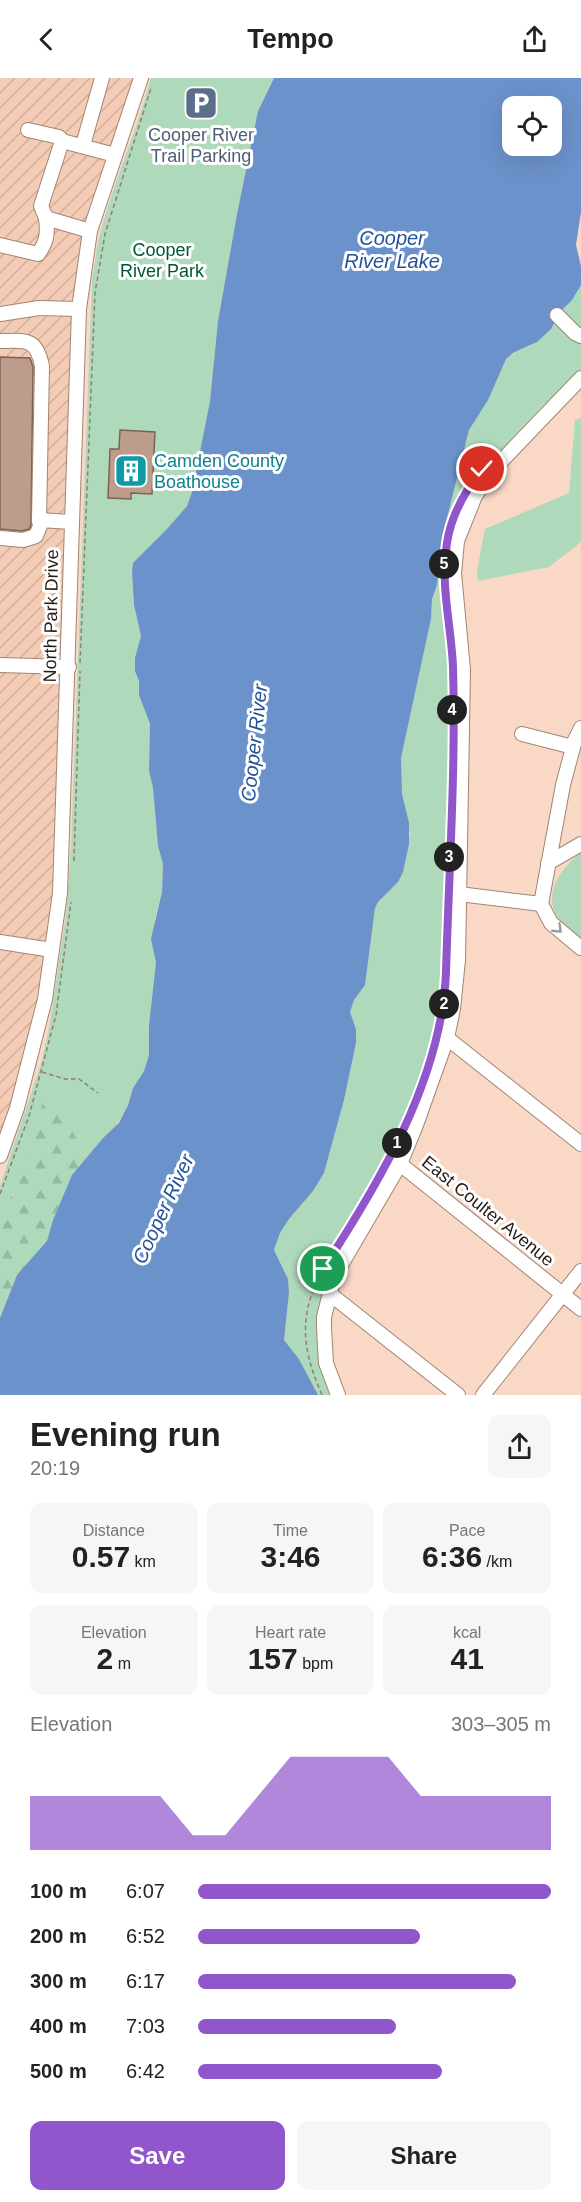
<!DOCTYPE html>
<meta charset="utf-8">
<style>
:root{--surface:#fff;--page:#f6f6f6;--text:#222;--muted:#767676;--accent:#9155cc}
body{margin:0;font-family:Helvetica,sans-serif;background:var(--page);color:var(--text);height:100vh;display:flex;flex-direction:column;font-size:22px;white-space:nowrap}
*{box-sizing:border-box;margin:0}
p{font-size:20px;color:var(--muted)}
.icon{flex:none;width:33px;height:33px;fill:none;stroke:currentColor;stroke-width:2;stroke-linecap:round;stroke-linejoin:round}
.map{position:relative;height:1317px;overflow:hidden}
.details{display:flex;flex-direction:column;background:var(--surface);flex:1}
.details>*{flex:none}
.fabs{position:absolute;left:502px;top:18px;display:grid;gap:12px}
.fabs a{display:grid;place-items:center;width:60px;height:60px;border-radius:12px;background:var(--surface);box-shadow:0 6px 24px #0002;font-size:30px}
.pin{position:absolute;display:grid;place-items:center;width:51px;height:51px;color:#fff;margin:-26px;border:3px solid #fff;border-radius:50%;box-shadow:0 2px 6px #0007}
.km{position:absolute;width:30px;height:30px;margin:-15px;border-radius:50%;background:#222;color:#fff;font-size:16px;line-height:30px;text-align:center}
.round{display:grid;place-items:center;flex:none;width:63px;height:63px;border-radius:12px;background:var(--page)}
.overview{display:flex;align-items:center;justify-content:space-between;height:102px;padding:0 30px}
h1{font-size:33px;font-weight:600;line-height:45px}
.metrics{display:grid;grid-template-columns:repeat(3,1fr);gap:9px;height:102px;padding:6px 30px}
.metrics div{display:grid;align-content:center;border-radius:12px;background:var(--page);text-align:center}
.metrics b{font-size:30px;font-weight:600}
.metrics small{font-size:16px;font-weight:400}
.metrics p{font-size:16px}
.chart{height:168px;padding:12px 30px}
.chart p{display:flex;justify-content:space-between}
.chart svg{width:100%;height:108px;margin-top:6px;fill:var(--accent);opacity:.7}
.cta{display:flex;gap:12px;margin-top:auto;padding:12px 30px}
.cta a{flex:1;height:69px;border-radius:12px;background:var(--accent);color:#fff;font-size:24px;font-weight:600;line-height:69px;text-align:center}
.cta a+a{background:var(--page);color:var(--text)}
ul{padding:0 30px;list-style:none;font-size:20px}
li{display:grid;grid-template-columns:96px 72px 1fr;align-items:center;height:45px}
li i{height:15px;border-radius:8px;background:var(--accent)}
header{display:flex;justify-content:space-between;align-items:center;height:78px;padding:0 30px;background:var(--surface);font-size:27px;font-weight:600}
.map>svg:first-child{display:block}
</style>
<header><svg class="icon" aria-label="back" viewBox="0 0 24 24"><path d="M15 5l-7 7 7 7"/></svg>Tempo<svg class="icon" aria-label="share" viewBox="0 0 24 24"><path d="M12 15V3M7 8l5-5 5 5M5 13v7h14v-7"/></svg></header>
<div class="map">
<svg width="581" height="1317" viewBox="0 0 581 1317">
<defs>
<pattern id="industrial-furrows" width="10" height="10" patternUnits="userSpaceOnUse" patternTransform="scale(1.5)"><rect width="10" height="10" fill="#f4ccb5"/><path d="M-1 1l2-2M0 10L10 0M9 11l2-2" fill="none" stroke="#d1af9b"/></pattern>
<pattern id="forest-firs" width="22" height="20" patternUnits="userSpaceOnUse" patternTransform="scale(1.5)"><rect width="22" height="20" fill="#aed9bb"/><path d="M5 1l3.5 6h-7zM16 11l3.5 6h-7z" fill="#96baa0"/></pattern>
</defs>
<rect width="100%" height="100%" fill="#fad8c6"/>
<!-- industrial -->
<polygon fill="url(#industrial-furrows)" points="0,0 141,0 84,186 52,872 0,1078"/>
<!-- green -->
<g fill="#aed9bb">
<path d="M151 0H274L258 33 237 136 218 243 210 323 192 414 187 428 167 451 134 485 132 494 134 527 141 558 140 567 139 617 150 646 149 693 153 710 158 768 163 786 162 814 155 841 156 884 149 947V977L144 993 133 1010 125 1035 113 1052 103 1060 87 1079 50 1159 13 1205 0 1240V1108L41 986 49 950 66 837 71 770 92 202C95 187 96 171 100 156 114 103 137 53 151 0Z"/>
<path d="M581 206V300L530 352 464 442 457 539 453 931 416 1047 334 1199 324 1239 338 1317H318L299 1281 284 1262 289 1215 288 1201 274 1172 280 1155 289 1141 313 1113 324 1095 344 1022 356 965V951L350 934 354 922 365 907 375 830 378 824 398 804 410 755 402 716 401 680 431 541 432 521 437 507 442 460 469 352 506 281C515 273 525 271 535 265 541 261 578 213 581 206Z"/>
<polygon points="581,340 581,464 549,489 478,503 477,493 485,451 569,415 575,342"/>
<path d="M581 775V861C575 856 568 851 562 845 540 820 558 792 581 775Z"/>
</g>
<!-- forest -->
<polygon fill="url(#forest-firs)" points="47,1009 87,1079 72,1097 53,1142 48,1163 17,1197 0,1240 0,1145 30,1071"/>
<!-- water -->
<path fill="#6c92cb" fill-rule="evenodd" d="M274 0H581V134L576 167 581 188V207L572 222 559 235 551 251 537 264 513 275 506 281 488 322 469 352 442 460 437 507 432 521 431 541 401 680 402 716 409 745V766L403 794 398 804 378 824 375 830 365 907 354 922 350 934 356 951V965L344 1022 324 1095 313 1113 289 1141 280 1155 274 1172 288 1201 289 1215 284 1262 299 1281 318 1317H0V1240L17 1197 47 1163 53 1142 72 1097 103 1060 119 1045 128 1027 133 1010 144 993 149 977V947L156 884 151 861 162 814 163 786 158 768 153 710 149 693 150 646 139 617V603L135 593V580L141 558 134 527 132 494 133 485 167 451 187 428 192 414 210 323 218 243 237 136 258 33ZM513 28H552V68H513Z"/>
<!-- building -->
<g fill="#bc9d8b" stroke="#7e6251" stroke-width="1.5">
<polygon points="0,279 30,280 33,289 31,447 29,451 22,453 0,451"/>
<polygon points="120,352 155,354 152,416 131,415 131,421 108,420 110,371 119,371"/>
</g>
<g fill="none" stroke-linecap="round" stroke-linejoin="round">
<defs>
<g id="minor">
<polyline points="28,52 59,59 62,63 41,128 46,140 90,153"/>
<polyline points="62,63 115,77"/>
<polyline points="83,67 102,0"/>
<path d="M0 167 38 176C47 164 48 155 46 140"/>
<polyline points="0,236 39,230 79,231"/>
<polyline points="557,237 575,255 581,258"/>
<path d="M0 263C26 263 36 259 42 288L39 442"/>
<polyline points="0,460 23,462 36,458 40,448 39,442 72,444"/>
<polyline points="0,587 69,589"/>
<polyline points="522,656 573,669"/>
<polyline points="548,785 581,766"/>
<polyline points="459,816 541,826"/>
<polyline points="541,826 563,707 575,662 581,650"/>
<polyline points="541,826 551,845 581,870"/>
<polyline points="0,864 52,872"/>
<polyline points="447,960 581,1066"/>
<polyline points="0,1078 17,1030 45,921 60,815 79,231 90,153 141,0"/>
<polyline points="400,1086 581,1231"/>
<polyline points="330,1216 458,1317"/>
<polyline points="338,1317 326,1285 324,1250 324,1239 334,1199 400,1086 416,1047 447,960 453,931 458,882 463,592 454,495 457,463 475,418 491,394 581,300"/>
<polyline points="483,1317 581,1193"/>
</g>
</defs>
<!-- minor casing -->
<use href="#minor" stroke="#a28473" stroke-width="16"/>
<!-- path -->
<g stroke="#957e71" stroke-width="1.5" stroke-dasharray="4.5 3" stroke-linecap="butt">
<polyline points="80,585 95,215 105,156 151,10"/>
<polyline points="74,783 80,593"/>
<polyline points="42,994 65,1001 79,1001 98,1015"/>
<polyline points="0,1116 29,1038 56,937 71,824"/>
<path d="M322 1317C298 1262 299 1228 332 1177"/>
</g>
<!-- minor -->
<use href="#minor" stroke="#fff" stroke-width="14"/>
</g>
<!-- one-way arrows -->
<defs><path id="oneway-chevron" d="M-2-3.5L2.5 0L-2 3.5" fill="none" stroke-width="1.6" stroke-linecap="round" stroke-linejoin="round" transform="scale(1.5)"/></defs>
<use stroke="#9e9996" href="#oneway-chevron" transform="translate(558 851) rotate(44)"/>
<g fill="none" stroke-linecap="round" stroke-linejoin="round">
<defs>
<path id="route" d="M323 1191C380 1104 442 1000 446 894 449 792 456 689 453 588 451 546 440 507 447 465 451 437 465 413 482 391"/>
</defs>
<!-- route casing -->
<use href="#route" stroke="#fff" stroke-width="12"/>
<!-- route -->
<use href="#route" stroke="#9155cc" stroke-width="8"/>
</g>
<!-- icons -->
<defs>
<symbol id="parking-square" viewBox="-11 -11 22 22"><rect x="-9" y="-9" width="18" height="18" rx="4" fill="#5c6f8a" stroke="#fff"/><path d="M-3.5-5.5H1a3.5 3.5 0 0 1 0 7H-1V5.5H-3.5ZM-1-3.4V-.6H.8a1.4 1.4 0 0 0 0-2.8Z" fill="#fff"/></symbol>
<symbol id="building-square" viewBox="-11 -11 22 22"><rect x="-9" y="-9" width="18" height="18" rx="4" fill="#0f9aa8" stroke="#fff"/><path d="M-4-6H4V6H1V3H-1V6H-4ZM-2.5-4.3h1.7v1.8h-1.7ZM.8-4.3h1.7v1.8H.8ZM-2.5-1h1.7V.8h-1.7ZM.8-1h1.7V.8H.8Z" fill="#fff"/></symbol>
</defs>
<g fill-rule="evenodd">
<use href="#parking-square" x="182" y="6" width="38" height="38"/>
<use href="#building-square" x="112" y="374" width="38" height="38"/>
</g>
<g text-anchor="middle" stroke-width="6" stroke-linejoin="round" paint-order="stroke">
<!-- service labels -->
<g font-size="18" fill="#4e5e75" stroke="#fff">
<text x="201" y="63">Cooper River<tspan x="201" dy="21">Trail Parking</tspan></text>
</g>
<!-- park labels -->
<g font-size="18" fill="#00572f" stroke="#fff">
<text x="162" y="178">Cooper<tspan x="162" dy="21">River Park</tspan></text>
</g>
<!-- culture labels -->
<g font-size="18" fill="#0d838f" stroke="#fff" text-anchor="start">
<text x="154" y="389">Camden County<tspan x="154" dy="21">Boathouse</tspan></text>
</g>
<!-- street labels -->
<g font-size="18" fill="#271c15" stroke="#fff">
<text transform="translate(51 538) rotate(-89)" y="6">North Park Drive</text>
<text transform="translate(488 1133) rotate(39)" y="6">East Coulter Avenue</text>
</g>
<!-- water labels -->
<g font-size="20" font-style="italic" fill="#25539a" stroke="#fff">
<text x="392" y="167">Cooper<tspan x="392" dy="23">River Lake</tspan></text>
<text transform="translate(254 665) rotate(-84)" y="7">Cooper River</text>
<text transform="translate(163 1131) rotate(-65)" y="7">Cooper River</text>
</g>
</g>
</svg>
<div class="fabs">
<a><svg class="icon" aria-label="locate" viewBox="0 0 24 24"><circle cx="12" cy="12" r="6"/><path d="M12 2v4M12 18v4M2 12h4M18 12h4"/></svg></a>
</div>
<div class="pin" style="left:323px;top:1191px;background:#1e9e55"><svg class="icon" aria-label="arrive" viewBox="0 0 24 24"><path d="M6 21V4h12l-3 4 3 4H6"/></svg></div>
<div class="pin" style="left:482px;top:391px;background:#d93025"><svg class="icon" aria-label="check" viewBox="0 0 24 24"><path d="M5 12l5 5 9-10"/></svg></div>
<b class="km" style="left:397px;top:1065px">1</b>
<b class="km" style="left:444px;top:926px">2</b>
<b class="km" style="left:449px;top:779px">3</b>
<b class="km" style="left:452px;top:632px">4</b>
<b class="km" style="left:444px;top:486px">5</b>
</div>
<section class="details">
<div class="overview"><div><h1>Evening run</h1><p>20:19</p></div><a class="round"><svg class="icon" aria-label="share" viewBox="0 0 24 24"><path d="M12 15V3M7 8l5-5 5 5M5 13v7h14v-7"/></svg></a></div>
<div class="metrics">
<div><p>Distance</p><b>0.57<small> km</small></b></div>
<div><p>Time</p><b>3:46</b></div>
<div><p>Pace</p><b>6:36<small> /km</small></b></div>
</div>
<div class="metrics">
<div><p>Elevation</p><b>2<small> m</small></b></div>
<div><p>Heart rate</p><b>157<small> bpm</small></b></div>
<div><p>kcal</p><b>41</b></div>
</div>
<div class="chart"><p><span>Elevation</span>303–305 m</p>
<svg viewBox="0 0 160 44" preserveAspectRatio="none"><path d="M0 44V22L10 22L20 22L30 22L40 22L50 38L60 38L70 22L80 6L90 6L100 6L110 6L120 22L130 22L140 22L150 22L160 22V44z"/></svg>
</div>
<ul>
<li><b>100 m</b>6:07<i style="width:100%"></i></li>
<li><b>200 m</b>6:52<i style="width:63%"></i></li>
<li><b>300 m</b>6:17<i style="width:90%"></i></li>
<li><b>400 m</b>7:03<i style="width:56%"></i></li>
<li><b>500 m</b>6:42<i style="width:69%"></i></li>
</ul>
<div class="cta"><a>Save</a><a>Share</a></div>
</section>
